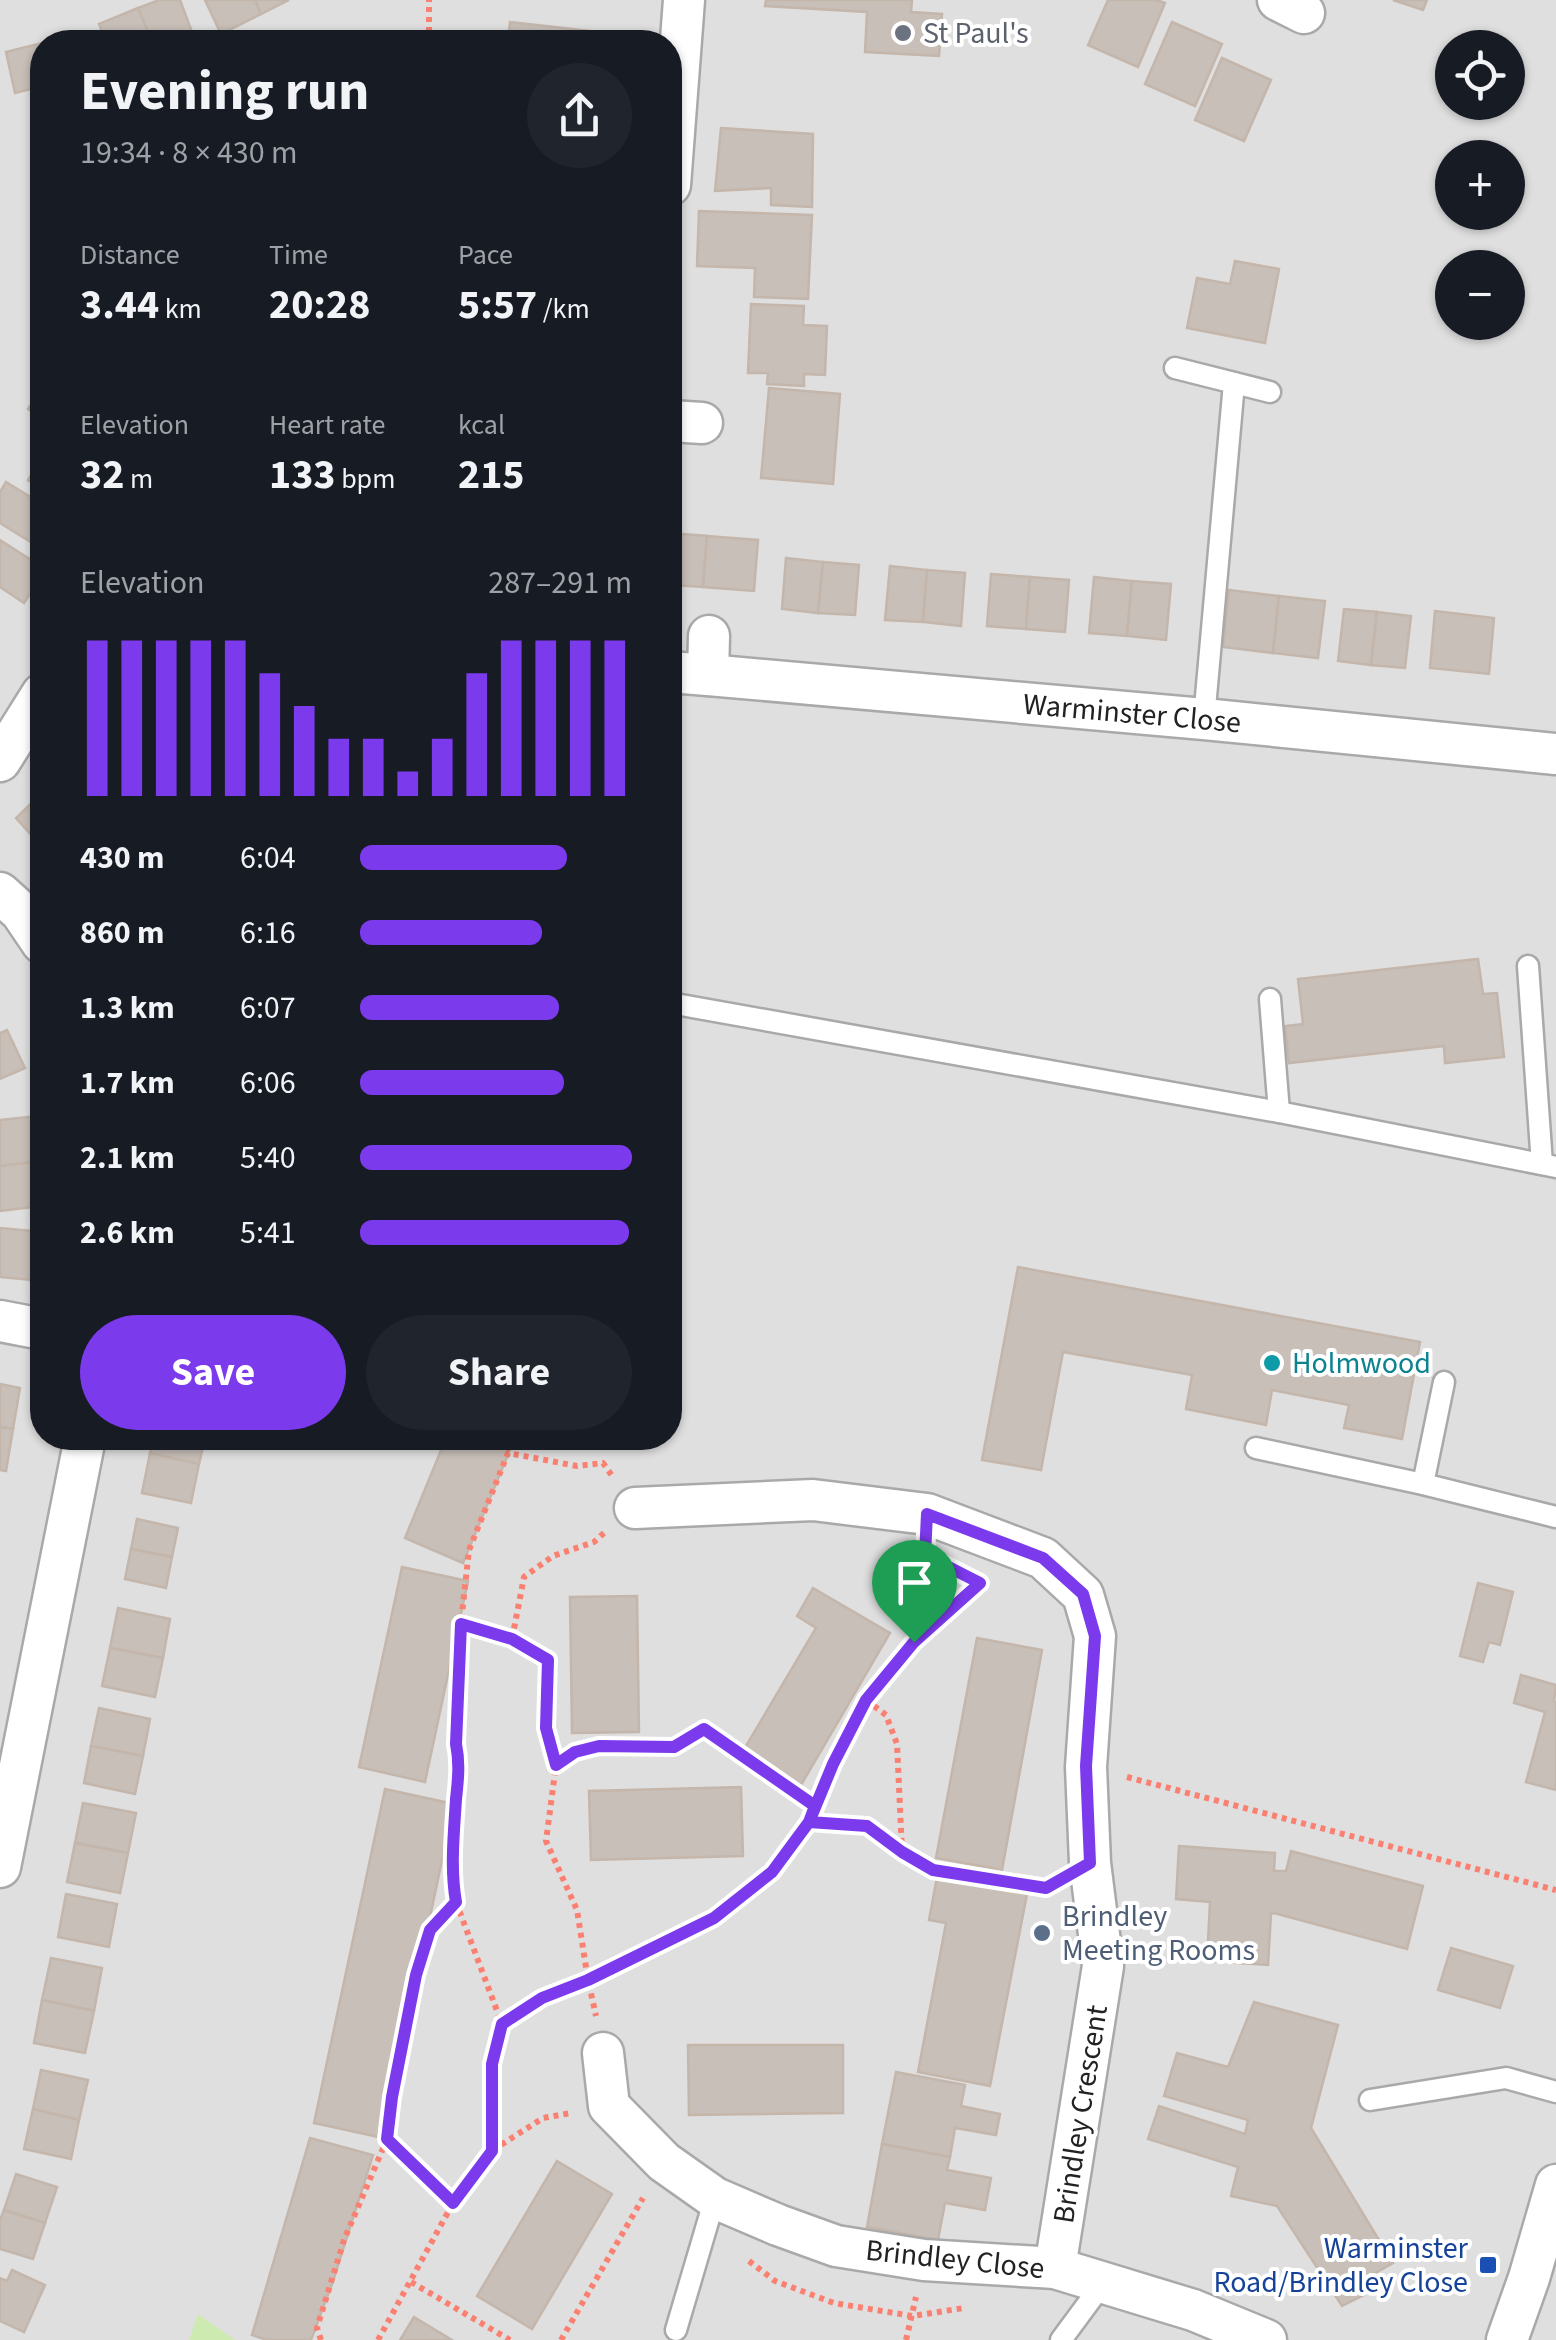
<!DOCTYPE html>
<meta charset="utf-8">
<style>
:root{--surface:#171b24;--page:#20242c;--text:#f1f3f6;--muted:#9ea1a6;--accent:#7c3aed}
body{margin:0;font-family:"Source Sans 3",sans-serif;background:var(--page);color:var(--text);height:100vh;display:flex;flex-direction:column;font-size:38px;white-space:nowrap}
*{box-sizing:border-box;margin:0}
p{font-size:32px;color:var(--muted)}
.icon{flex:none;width:55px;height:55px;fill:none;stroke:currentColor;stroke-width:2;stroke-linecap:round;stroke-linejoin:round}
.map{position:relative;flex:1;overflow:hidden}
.details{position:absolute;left:30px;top:30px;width:652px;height:1420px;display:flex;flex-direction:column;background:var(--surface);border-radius:40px;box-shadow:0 2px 8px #0004}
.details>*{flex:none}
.tools{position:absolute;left:1435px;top:30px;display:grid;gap:20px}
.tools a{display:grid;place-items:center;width:90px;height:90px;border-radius:50%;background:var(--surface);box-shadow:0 2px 8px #0004;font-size:50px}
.pin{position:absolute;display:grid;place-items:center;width:85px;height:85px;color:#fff;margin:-102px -42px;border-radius:50% 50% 50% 0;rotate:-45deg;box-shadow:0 0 10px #0007}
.pin .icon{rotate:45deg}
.round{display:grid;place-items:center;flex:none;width:105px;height:105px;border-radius:52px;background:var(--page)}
.overview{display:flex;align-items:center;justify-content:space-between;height:170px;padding:0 50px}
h1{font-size:55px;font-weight:700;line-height:75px}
.metrics{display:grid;grid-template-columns:repeat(3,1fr);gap:15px;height:170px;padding:10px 50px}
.metrics div{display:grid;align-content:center}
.metrics b{font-size:42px;font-weight:700}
.metrics small{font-size:28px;font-weight:400}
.metrics p{font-size:28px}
.chart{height:280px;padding:20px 50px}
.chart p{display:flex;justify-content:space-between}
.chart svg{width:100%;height:180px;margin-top:10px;stroke:var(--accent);stroke-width:6}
.cta{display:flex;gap:20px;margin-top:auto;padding:20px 50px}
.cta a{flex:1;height:115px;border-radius:60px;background:var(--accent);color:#fff;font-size:40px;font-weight:700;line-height:115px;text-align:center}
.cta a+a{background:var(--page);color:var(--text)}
ul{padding:0 50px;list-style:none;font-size:32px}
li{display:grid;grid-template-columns:160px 120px 1fr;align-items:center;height:75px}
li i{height:25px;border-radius:12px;background:var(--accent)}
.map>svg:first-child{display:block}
</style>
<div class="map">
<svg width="1556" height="2340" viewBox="0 0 1556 2340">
<rect width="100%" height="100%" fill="#f2efe9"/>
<!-- residential -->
<path fill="#e0dfdf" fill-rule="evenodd" d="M0 0H1556V2340H0ZM42 42H670V1438H42ZM1452 48H1508V102H1452ZM1452 158H1508V212H1452ZM1452 268H1508V322H1452Z"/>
<!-- grass -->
<polygon fill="#cdebb0" points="198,2314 235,2340 189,2340"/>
<!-- building -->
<g fill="#c7bfb8" stroke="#c4b6ab" stroke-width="2.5">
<polygon points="159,0 180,0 195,40 189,42 152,42 138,8"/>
<polygon points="205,0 255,0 261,14 221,34"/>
<polygon points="255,0 289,0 261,14"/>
<polygon points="766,0 912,0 911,12 942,14 939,56 865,52 867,12 765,6"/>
<polygon points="1108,0 1157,0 1165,3 1138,67 1088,45"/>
<polygon points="1393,0 1427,0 1423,10"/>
<polygon points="138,8 152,42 106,42 99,24"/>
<polygon points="510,22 591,31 590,42 508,42"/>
<polygon points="1172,22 1222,44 1195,106 1145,84"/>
<polygon points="81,34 83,42 46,42"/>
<polygon points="42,43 42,94 39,87 15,93 6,52"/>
<polygon points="1222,58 1271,80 1244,141 1195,120"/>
<polygon points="721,128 813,134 812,207 771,205 771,188 715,191"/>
<polygon points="699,211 812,215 808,299 754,297 755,268 697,266"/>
<polygon points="1235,261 1279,269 1265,343 1187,328 1197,278 1230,284"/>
<polygon points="751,304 804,306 803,325 827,326 825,375 804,374 804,386 767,384 768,373 748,373"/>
<polygon points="42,388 42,419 28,409"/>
<polygon points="769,388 840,394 833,484 761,478"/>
<polygon points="42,457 42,489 28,480"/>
<polygon points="6,482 42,504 42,549 0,523 0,492"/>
<polygon points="670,533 707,536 703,587 670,585"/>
<polygon points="707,536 758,540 754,591 703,587"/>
<polygon points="0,540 42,567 42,575 24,603 0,587"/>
<polygon points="786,558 823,562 818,613 782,609"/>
<polygon points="823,562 859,565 855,615 818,613"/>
<polygon points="890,566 927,570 923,622 885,620"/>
<polygon points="927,570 965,573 961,626 923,622"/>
<polygon points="991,574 1030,577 1026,629 987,626"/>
<polygon points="1030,577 1069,580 1065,632 1026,629"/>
<polygon points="1094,577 1132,581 1127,636 1089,633"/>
<polygon points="1132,581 1171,584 1166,640 1127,636"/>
<polygon points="1229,590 1279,596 1273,653 1223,647"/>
<polygon points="1279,596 1325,601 1318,658 1273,653"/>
<polygon points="1344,609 1377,612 1371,665 1338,661"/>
<polygon points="1435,611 1494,618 1489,674 1430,668"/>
<polygon points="1377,612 1411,616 1405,668 1371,665"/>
<polygon points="42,793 42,847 16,818"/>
<polygon points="1478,959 1483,994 1497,993 1504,1057 1445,1063 1444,1046 1289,1063 1285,1026 1303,1024 1298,979"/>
<polygon points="7,1030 25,1068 0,1079 0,1033"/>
<polygon points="39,1116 42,1161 0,1166 0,1120"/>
<polygon points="42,1161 42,1206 0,1211 0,1166"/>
<polygon points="0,1228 42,1232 42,1281 0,1277"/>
<polygon points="1018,1267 1420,1342 1402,1439 1344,1428 1349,1405 1272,1390 1266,1425 1186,1409 1192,1375 1063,1352 1041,1470 982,1460"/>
<polygon points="0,1384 20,1388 13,1429 0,1427"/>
<polygon points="0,1427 13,1429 6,1471 0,1470"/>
<polygon points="154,1438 205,1438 199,1464 150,1453"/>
<polygon points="446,1438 515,1438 463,1563 405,1538"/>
<polygon points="150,1453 199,1464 191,1503 142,1493"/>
<polygon points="137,1519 178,1528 172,1557 131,1549"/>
<polygon points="131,1549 172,1557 166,1588 125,1579"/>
<polygon points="402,1567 468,1581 425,1782 359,1767"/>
<polygon points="1478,1583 1513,1592 1500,1645 1489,1642 1483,1662 1460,1656"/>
<polygon points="813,1588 890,1633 801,1785 743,1751 816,1628 797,1616"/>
<polygon points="637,1596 639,1732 572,1733 570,1597"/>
<polygon points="118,1608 170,1619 163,1658 110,1648"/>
<polygon points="977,1638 1042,1650 1002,1870 936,1858"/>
<polygon points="110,1648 163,1658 155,1697 102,1686"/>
<polygon points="1521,1675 1556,1685 1554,1701 1556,1702 1556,1790 1526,1782 1545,1712 1514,1703"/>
<polygon points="99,1708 150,1719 143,1756 91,1746"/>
<polygon points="91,1746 143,1756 135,1794 84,1783"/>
<polygon points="741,1787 743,1856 591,1860 589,1791"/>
<polygon points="385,1789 454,1804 383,2138 314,2123"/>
<polygon points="83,1803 136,1813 128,1853 75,1843"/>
<polygon points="75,1843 128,1853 120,1893 67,1882"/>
<polygon points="1179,1846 1275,1853 1274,1871 1286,1871 1291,1851 1423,1886 1407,1949 1274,1913 1271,1914 1268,1965 1207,1961 1210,1902 1176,1899"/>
<polygon points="937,1877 1027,1894 990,2086 918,2072 946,1923 929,1920"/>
<polygon points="66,1894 117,1904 109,1947 58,1937"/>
<polygon points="1451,1948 1513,1966 1500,2008 1438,1990"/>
<polygon points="51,1958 102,1968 94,2011 42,2000"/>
<polygon points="42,2000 94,2011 85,2053 34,2043"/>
<polygon points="1254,2002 1338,2025 1311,2128 1393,2263 1372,2275 1380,2287 1342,2306 1277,2206 1231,2196 1238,2167 1148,2139 1159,2106 1245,2134 1248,2120 1164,2096 1177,2053 1228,2067"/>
<polygon points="688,2045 843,2045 843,2113 689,2115"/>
<polygon points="41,2070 88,2080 79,2120 33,2109"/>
<polygon points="896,2072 965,2085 961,2106 1000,2114 996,2135 955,2128 950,2157 882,2144"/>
<polygon points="33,2109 79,2120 71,2159 24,2149"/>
<polygon points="310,2138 373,2155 332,2284 311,2340 267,2340 252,2335"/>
<polygon points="882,2144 950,2157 947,2170 991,2178 985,2210 945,2203 938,2240 867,2227"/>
<polygon points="557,2161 612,2194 532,2329 477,2296"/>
<polygon points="16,2174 57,2187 45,2223 4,2210"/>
<polygon points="4,2210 45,2223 33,2259 0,2249 0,2220"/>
<polygon points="12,2270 45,2285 24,2332 0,2321 0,2278 7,2281"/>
<polygon points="414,2317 452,2340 400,2340"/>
</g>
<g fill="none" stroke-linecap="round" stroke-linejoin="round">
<defs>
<g id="service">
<polyline points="1175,368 1270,392"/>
<polyline points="1204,719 1234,383"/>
<polyline points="1528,966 1542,1164"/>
<polyline points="1270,999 1279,1112"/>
<polyline points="670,1003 1279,1112 1556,1167"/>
<polyline points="1256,1448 1423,1484 1556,1517"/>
<polyline points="1423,1484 1444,1382"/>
<polyline points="1370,2100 1506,2078 1556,2092"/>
<polyline points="676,2330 715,2198"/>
<polyline points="1061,2340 1103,2283"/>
</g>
<g id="minor">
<polyline points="1278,0 1304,13"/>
<polyline points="670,185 684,0"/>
<polyline points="670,421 702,423"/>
<polyline points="709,636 708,675 1204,719 1556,754"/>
<polyline points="670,672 708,675"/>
<polyline points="0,761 42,694"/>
<polyline points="0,893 21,912 42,943"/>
<polyline points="0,1321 42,1329"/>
<polyline points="635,1508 813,1500 927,1514 1043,1558 1083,1595 1095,1636 1086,1767 1090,1863 1103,1966 1055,2268"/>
<polyline points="0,1867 85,1438"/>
<polyline points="603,2053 609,2106 664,2162 715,2198 778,2225 836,2246 924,2260 1055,2268 1193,2310 1266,2340"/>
<polyline points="1507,2340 1529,2278 1556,2185"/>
</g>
</defs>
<!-- service casing -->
<use href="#service" stroke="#a9a9a9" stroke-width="25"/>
<!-- minor casing -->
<use href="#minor" stroke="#a9a9a9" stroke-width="45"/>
<!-- path -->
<g stroke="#fa8072" stroke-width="6" stroke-dasharray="5 5" stroke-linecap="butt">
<polyline points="429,42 429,0"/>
<polyline points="604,1533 594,1542 553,1556 524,1577 512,1639 548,1659 545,1728 556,1765 546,1841 577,1910 588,1980 714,1918 772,1873 809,1822 833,1764 866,1700 914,1642 980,1583 975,1580"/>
<polyline points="461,1623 512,1639"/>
<polyline points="866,1700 886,1715 897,1744 902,1851"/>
<polyline points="556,1765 575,1752 599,1745 674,1747 704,1729 815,1806"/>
<polyline points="1127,1777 1556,1890"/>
<polyline points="809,1822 867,1826 933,1871 1046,1889 1050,1886"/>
<polyline points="456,1902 502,2024"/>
<polyline points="387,2139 453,2203"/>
<polyline points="493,2150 543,2118 571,2113"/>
<polyline points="749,2261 775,2281 834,2303 912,2316 964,2308"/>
<polyline points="411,2282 510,2340"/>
<path d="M321 2340 317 2328 344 2240 387 2139 391 2097 416 1975 430 1930 456 1902C450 1868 454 1834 456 1799 457 1781 460 1763 455 1745L461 1623 469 1550 508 1453 577 1466 603 1463 613 1477"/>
<polyline points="378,2340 453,2203 492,2151 493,2064 502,2024 543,1998 588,1980 596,2016"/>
<polyline points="561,2340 643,2198"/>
<polyline points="906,2340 916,2297"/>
</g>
<!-- service -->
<use href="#service" stroke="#fff" stroke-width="20"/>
<!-- minor -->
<use href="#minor" stroke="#fff" stroke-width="40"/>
</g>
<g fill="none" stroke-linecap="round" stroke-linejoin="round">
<defs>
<path id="route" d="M914 1642 866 1700 833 1764 809 1822 772 1872 714 1918 588 1980 542 1998 502 2024 492 2064V2151L453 2203 387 2139 392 2097 416 1975 430 1930 456 1902C450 1868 454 1833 456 1799 458 1781 460 1763 456 1744L461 1624 512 1639 548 1660 546 1728 556 1765 575 1752 599 1746 674 1747 704 1729 815 1806 809 1822 867 1826 902 1852 933 1870 1046 1888 1090 1863 1086 1766 1095 1636 1083 1594 1043 1558 927 1514 925 1555 980 1583 914 1642"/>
</defs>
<!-- route casing -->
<use href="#route" stroke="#fff" stroke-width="20"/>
<!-- route -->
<use href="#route" stroke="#7c3aed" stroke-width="12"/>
</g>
<!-- markers -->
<circle fill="#6b7280" stroke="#fff" stroke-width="4" cx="903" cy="33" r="10"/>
<circle fill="#0f9aa8" stroke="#fff" stroke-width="4" cx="1272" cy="1363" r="10"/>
<circle fill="#5c6f8a" stroke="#fff" stroke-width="4" cx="1042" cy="1933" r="10"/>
<rect fill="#1a4fb4" stroke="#fff" stroke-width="4" x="1478" y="2255" width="20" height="20" rx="5"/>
<g text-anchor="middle" stroke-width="8" stroke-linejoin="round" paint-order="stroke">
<!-- worship labels -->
<g font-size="30" fill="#5b616d" stroke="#fff" text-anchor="start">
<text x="923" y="43">St Paul's</text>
</g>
<!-- street labels -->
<g font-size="30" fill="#222" stroke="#fff">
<text transform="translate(1132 713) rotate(5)" y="10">Warminster Close</text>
<text transform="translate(1080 2114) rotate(-81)" y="10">Brindley Crescent</text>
<text transform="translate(955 2259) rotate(6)" y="10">Brindley Close</text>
</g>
<!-- culture labels -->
<g font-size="30" fill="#0d838f" stroke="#fff" text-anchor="start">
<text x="1292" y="1373">Holmwood</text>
</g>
<!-- service labels -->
<g font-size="30" fill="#4e5e75" stroke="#fff" text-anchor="start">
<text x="1062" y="1926">Brindley<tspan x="1062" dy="34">Meeting Rooms</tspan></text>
</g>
<!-- transit labels -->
<g font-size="30" fill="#164399" stroke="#fff" text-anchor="end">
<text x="1468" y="2258">Warminster<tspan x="1468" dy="34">Road/Brindley Close</tspan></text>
</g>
</g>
</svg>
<div class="tools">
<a><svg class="icon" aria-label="locate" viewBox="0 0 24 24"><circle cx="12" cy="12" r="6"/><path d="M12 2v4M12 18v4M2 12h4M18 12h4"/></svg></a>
<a>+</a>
<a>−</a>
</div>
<div class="pin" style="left:914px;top:1642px;background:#1e9e55"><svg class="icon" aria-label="arrive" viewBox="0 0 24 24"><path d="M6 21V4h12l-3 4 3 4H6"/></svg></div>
<section class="details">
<div class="overview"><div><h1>Evening run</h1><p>19:34 · 8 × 430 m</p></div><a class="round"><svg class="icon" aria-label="share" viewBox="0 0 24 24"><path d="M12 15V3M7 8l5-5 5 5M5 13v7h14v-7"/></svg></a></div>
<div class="metrics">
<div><p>Distance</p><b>3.44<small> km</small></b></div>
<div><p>Time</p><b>20:28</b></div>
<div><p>Pace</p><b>5:57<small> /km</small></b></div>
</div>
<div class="metrics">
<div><p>Elevation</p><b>32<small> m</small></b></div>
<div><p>Heart rate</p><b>133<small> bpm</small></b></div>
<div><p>kcal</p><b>215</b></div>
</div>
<div class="chart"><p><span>Elevation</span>287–291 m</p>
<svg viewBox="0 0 160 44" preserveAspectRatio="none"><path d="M5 44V6M15 44V6M25 44V6M35 44V6M45 44V6M55 44V14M65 44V22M75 44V30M85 44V30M95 44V38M105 44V30M115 44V14M125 44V6M135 44V6M145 44V6M155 44V6"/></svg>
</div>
<ul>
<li><b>430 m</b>6:04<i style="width:76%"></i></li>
<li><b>860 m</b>6:16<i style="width:67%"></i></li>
<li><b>1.3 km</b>6:07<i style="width:73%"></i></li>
<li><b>1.7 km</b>6:06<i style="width:75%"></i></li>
<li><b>2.1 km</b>5:40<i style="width:100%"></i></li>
<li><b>2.6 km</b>5:41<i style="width:99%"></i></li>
</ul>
<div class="cta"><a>Save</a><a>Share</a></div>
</section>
</div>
